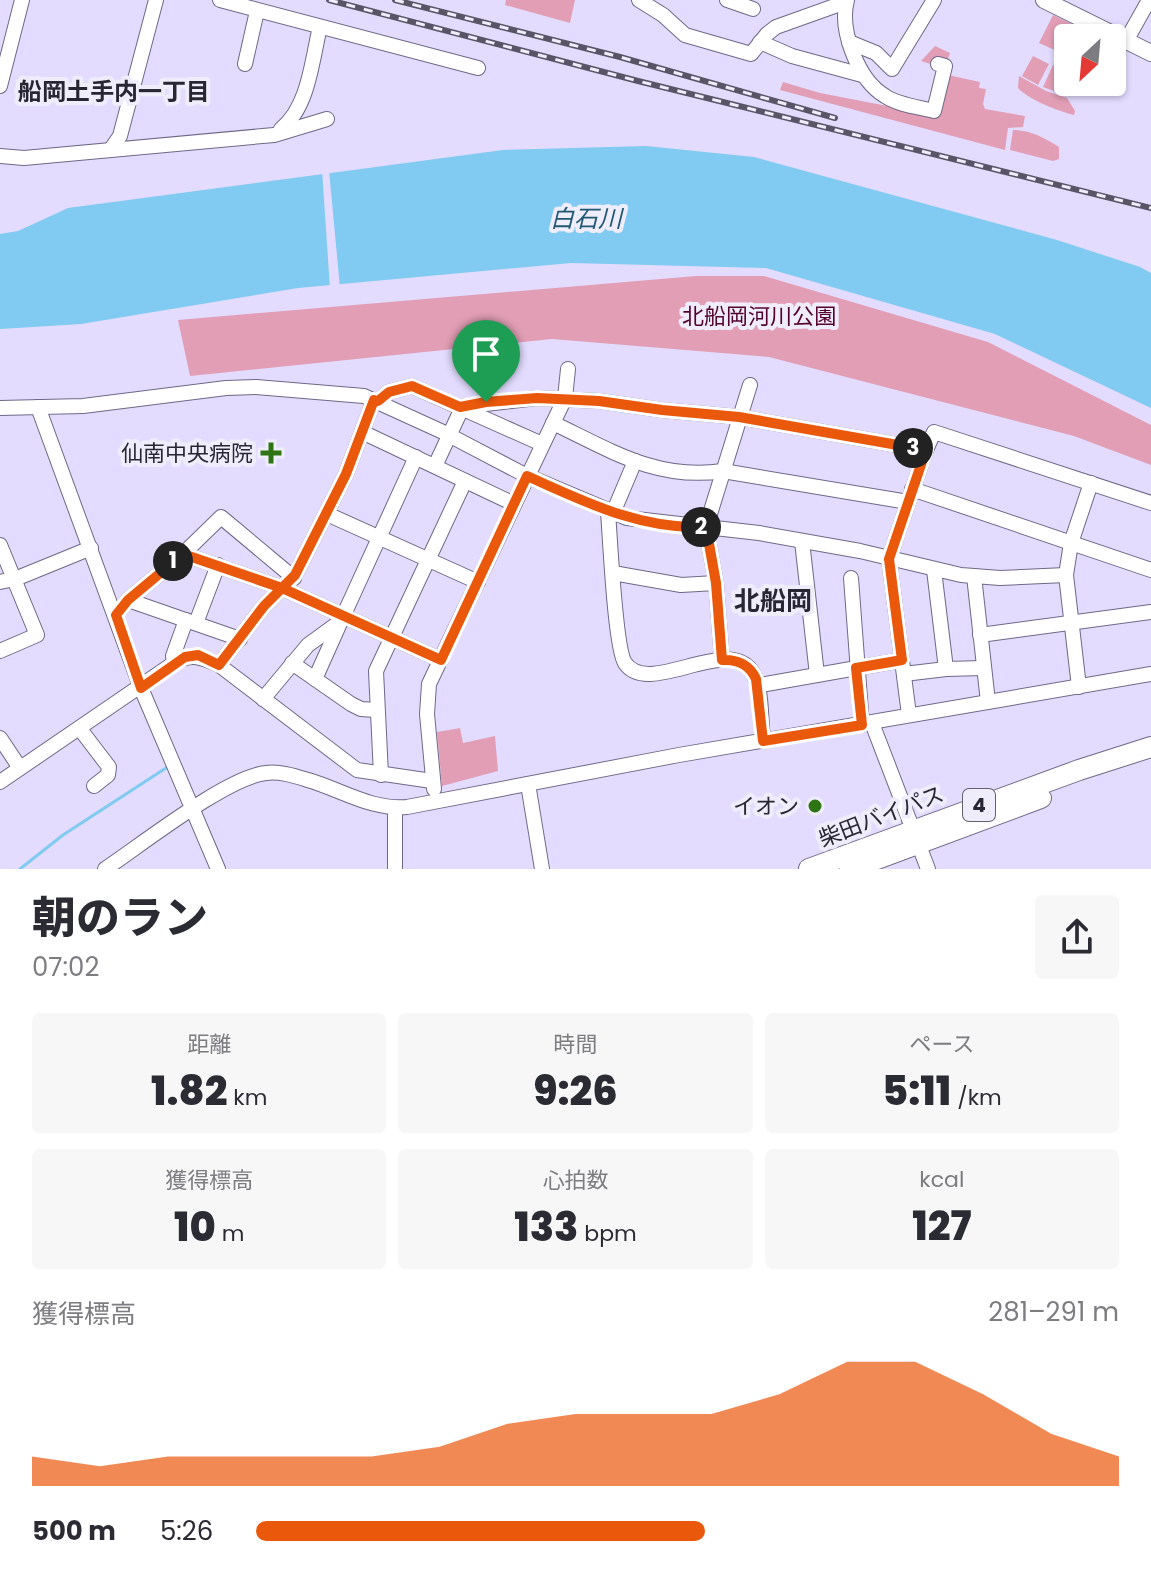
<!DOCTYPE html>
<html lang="ja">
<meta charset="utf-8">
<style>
:root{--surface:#fff;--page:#f7f7f7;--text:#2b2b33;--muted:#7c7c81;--accent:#ea580c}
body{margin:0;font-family:Poppins,"Noto Sans JP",sans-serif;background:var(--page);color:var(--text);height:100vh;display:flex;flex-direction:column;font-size:30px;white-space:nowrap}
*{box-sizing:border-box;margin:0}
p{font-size:26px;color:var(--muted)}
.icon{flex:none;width:44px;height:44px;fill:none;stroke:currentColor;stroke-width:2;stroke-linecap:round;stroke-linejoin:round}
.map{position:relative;height:869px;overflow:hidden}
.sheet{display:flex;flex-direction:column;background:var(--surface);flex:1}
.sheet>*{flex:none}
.needle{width:52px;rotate:206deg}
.fabs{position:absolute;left:1054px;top:24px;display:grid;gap:16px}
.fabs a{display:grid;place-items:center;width:72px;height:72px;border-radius:8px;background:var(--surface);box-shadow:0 2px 6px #0004;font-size:40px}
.pin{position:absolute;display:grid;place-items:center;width:68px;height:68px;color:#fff;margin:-82px -34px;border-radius:50% 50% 50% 0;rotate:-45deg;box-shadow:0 0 8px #0007}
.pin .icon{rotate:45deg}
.km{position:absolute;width:40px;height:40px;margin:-20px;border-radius:50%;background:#222;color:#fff;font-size:22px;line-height:40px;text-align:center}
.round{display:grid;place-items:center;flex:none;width:84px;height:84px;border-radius:8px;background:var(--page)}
.headline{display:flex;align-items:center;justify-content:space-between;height:136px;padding:0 32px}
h1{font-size:44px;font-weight:800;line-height:60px}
.figures{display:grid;grid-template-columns:repeat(3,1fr);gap:12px;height:136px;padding:8px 32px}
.figures div{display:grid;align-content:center;border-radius:8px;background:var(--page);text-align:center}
.figures b{font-size:40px;font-weight:800}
.figures small{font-size:22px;font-weight:400}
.figures p{font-size:22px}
.chart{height:224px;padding:16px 32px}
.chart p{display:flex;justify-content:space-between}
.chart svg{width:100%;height:144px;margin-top:8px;fill:var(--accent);opacity:.7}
ul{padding:0 32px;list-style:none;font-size:26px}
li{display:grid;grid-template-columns:128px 96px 1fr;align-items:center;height:60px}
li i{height:20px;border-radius:10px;background:var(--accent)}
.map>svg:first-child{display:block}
</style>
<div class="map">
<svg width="1151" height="869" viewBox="0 0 1151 869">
<rect width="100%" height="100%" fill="#e3dcff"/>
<!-- green -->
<g fill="#e29eb5">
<polygon points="506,0 575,0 570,23 505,5"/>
<polygon points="1053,15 1084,30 1080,38 1068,38 1068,62 1065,69 1054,64 1059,52 1039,43"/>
<polygon points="935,46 950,53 947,62 934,65 921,61"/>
<polygon points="1033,56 1049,64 1038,85 1022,76"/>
<polygon points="1053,65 1064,70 1054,91 1043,87"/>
<polygon points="948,75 980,82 979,88 986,89 983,104 985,109 1025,116 1023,127 1008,128 1005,150 780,90 783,82 820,93 934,115"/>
<path d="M1019 76 1046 91 1067 98 1075 111 1074 115C1058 111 1029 100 1018 88Z"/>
<path d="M1013 130C1030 130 1044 138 1059 147V159L1053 161 1010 150Z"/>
<polygon points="696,276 764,276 988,342 1151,425 1151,465 1074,436 769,357 552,339 190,376 178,320"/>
<polygon points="460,728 463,743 495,736 498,771 442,786 437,732"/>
</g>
<!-- water -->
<polygon fill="#81caf1" points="646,146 754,157 1057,240 1140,267 1151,273 1151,408 995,334 766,268 571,263 298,288 81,324 0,329 0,234 18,231 68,208 503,150"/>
<!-- pier -->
<polygon fill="#e3dcff" points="322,170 329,170 340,288 330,289"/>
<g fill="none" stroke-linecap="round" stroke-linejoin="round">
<!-- stream -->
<polyline stroke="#81caf1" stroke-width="3" points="20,869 63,835 169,766"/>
<defs>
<g id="minor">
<polyline points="220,0 478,68"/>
<polyline points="639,0 663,15 685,35 751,54 767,34 776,27 846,2"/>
<polyline points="727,0 753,9"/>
<path d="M847 0C839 30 858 80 885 96 898 105 919 107 934 111L945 66 938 64"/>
<polyline points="1126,41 1149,0"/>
<polyline points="760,42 792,56 862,75"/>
<polyline points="849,42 876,53 892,69 934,0"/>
<polyline points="245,64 257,11"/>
<polyline points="0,86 22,0"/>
<path d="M281 129C309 107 312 59 320 27"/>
<polyline points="111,149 120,136 156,0"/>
<polyline points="0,156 24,158 274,135 327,119"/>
<polyline points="378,401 389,392 412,386 542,444"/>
<polyline points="38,407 141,688 218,869"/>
<polyline points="460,407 537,398 599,401 662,410 739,417 926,450 889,559 909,715"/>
<polyline points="0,408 83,406 226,388 256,387 364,396 443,432 527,476 627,518 759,533 860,551 961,575 1000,578 1066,575"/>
<path d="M553 423C610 450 657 481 723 471L908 502"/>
<polyline points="362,432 514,504"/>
<polyline points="926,450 934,432 1151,503"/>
<polyline points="435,466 462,408"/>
<polyline points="912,489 1151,570"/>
<path d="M608 512C610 536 615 648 625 663 649 699 731 631 754 675 762 689 761 724 763 741"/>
<polyline points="613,513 635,461"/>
<polyline points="327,514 478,582"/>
<polyline points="802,541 817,675"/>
<polyline points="0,545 37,635 0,651"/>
<polyline points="183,554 221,517 294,578"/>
<polyline points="934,570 946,669"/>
<polyline points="613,573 681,585 716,583"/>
<polyline points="974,576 988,702"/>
<polyline points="851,578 862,725"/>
<polyline points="0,582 15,579 91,548"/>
<polyline points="128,600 240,639"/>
<polyline points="116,615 128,600 183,554 282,588 441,660"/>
<polyline points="196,623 218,565"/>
<polyline points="980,635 1151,612"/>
<polyline points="722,660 716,583 706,527 750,385"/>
<polyline points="174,663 173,656 186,620"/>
<polyline points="292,663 351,704 361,709 376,710"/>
<polyline points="219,665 264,606 295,575 346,474 374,400"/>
<polyline points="904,674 946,669 983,668"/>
<polyline points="315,679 341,621"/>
<polyline points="766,684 902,660"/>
<polyline points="1079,687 1066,575 1071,543 1091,483"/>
<polyline points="263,699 308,645 341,621 416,457"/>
<polyline points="872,723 928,869"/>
<polyline points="80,729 109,767 108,775 94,786"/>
<polyline points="0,738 20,768"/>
<polyline points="381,775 376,671 465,481"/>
<path d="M0 782 174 663C192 653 201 657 219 665L357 770 432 781"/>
<polyline points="528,784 542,869"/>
<polyline points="434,789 427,714 429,684 565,398 568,369"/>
<polyline points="395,808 395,869"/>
<path d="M105 869C141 845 227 777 266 773 280 771 295 776 308 780 342 790 371 810 407 807L679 755 1151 674"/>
</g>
<polyline id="major" points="1044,0 1151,53"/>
<g id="highway">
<polyline points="809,869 1079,770 1151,747"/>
<polyline points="850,869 1041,798"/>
</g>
</defs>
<!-- minor casing -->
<use href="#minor" stroke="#6f6886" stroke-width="16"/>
<!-- major casing -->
<use href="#major" stroke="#6f6886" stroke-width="18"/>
<!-- highway casing -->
<use href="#highway" stroke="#6f6886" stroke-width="22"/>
<!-- minor -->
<use href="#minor" stroke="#fff" stroke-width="14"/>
<!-- major -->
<use href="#major" stroke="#fff" stroke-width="16"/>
<!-- highway -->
<use href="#highway" stroke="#fff" stroke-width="20"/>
<defs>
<g id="rail">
<polyline points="329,0 638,81 1151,208"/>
<polyline points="395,0 620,57 835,118"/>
</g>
</defs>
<!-- rail casing -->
<use href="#rail" stroke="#595567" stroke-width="6"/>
<!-- rail -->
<use href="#rail" stroke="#efedfb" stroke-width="3" stroke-dasharray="9" stroke-linecap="butt"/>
</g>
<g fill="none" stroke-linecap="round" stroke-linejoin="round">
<defs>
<path id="route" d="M486 402 460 407 412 386 389 392 378 401 374 400 346 474 295 575 264 606 219 665 198 655 185 657 141 688 116 615 128 600 183 554 282 588 441 660 527 476C585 502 641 530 706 527L716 583 722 660C737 659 750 665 756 679L763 741 862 725 856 668 902 660 889 559 926 450 739 417 662 410 599 401 537 398 486 402"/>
</defs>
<!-- route casing -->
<use href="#route" stroke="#fff" stroke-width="16"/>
<!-- route -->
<use href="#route" stroke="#ea580c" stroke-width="10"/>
</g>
<!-- markers -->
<g fill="#2e7415" stroke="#efedfb" stroke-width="3">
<path d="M267 441h8v8h8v8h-8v8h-8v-8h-8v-8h8z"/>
<circle cx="815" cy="806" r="8"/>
</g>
<g text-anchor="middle" stroke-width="8" stroke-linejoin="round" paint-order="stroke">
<!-- shield labels -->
<rect fill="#efedfb" stroke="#64626f" stroke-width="2" x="963" y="789" width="32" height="32" rx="6"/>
<g font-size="20" font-weight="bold" fill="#292633">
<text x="979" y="812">4</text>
</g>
<!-- park labels -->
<g font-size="22" fill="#54002c" stroke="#efedfb">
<text x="759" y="324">北船岡河川公園</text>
</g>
<!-- poi labels -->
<g font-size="22" fill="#292633" stroke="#efedfb" text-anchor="end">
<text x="253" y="461">仙南中央病院</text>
<text x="799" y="814">イオン</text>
</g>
<!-- street labels -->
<g font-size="22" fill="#292633" stroke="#efedfb">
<text transform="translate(881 816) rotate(-21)" y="8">柴田バイパス</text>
</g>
<!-- neighbourhood labels -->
<g font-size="24" font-weight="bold" fill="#292633" stroke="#efedfb">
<text x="114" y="100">船岡土手内一丁目</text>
</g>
<!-- water labels -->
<g font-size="24" font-style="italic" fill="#215974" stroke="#efedfb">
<text x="586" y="227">白石川</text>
</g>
<!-- quarter labels -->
<g font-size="26" font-weight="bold" fill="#292633" stroke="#efedfb">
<text x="773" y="610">北船岡</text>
</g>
</g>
</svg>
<div class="fabs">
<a><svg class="needle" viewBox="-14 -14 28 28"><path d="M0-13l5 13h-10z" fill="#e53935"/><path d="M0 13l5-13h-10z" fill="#7c7c81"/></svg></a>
</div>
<div class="pin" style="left:486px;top:402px;background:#1e9e55"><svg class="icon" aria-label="arrive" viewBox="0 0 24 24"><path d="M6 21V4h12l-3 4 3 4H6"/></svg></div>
<b class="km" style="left:173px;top:561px">1</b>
<b class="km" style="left:701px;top:527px">2</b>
<b class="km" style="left:913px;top:448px">3</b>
</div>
<section class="sheet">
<div class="headline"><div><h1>朝のラン</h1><p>07:02</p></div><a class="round"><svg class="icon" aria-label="share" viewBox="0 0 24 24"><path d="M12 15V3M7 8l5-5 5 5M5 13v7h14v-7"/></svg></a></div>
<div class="figures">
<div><p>距離</p><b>1.82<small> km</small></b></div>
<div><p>時間</p><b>9:26</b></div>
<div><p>ペース</p><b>5:11<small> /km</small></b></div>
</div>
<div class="figures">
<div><p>獲得標高</p><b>10<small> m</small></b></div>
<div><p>心拍数</p><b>133<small> bpm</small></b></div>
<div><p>kcal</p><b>127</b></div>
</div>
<div class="chart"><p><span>獲得標高</span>281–291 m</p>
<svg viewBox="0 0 160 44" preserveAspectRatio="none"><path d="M0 44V35L10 38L20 35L30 35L40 35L50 35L60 32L70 25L80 22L90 22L100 22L110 16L120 6L130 6L140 16L150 28L160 35V44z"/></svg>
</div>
<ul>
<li><b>500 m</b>5:26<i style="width:52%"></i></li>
</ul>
</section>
